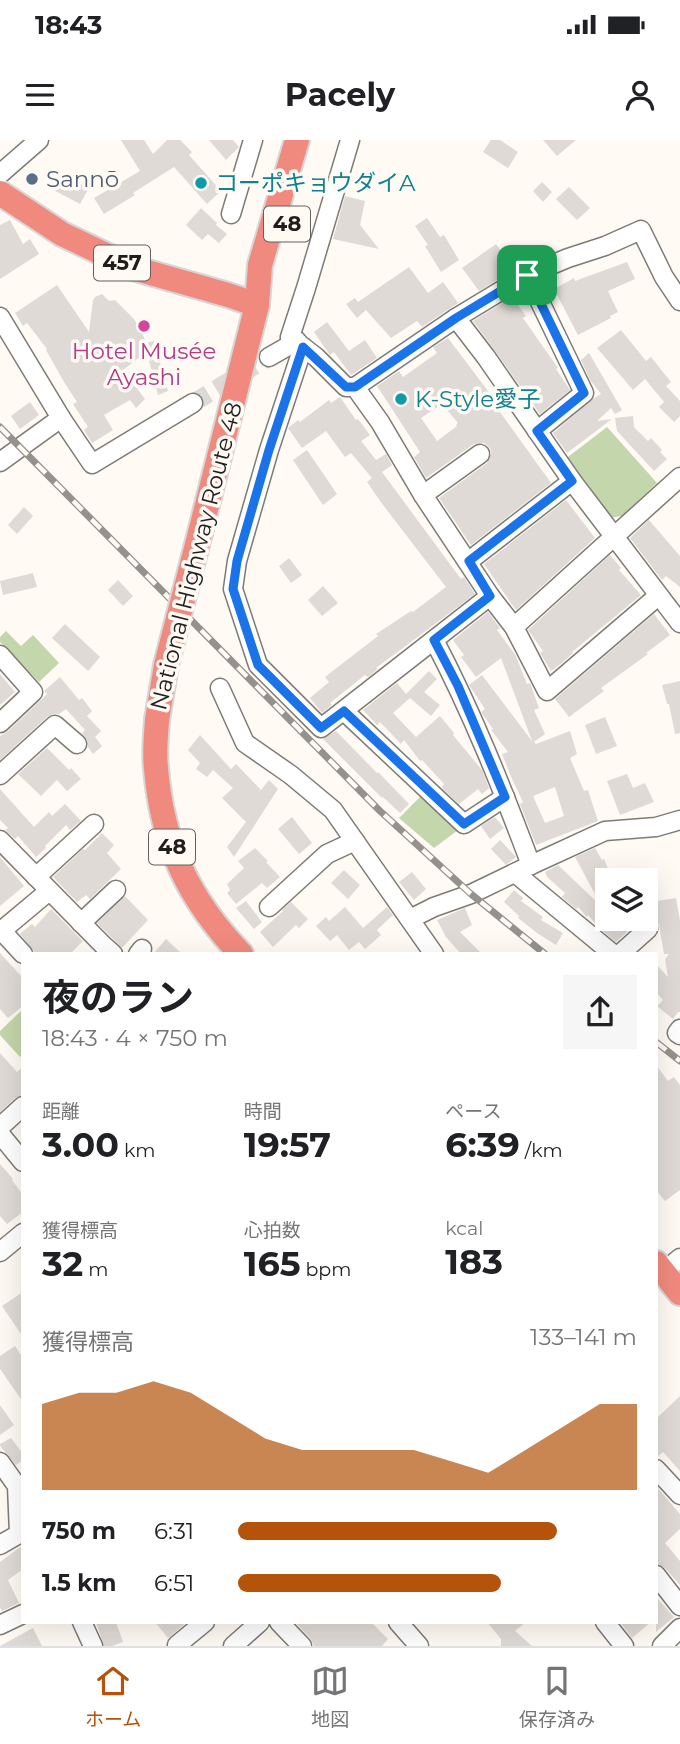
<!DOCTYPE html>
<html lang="ja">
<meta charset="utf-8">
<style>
:root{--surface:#fff;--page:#f6f6f6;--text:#202124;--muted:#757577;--line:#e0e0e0;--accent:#b45309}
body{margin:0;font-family:Montserrat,"Noto Sans JP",sans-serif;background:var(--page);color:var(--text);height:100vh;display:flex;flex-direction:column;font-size:26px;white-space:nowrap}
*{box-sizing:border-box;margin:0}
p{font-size:23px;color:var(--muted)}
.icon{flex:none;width:38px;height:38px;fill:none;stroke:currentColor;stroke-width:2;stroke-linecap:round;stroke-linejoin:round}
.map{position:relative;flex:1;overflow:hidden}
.panel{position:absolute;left:21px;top:812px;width:637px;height:672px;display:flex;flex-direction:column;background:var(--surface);border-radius:0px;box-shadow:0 7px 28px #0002}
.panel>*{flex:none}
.controls{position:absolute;left:595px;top:728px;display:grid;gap:14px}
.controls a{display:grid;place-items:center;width:63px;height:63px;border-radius:0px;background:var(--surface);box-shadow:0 7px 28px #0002;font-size:35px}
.pin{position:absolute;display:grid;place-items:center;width:60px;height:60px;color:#fff;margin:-30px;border-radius:14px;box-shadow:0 4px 10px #0006}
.round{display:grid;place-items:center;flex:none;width:74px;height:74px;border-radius:0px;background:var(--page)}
.overview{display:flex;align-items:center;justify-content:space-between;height:119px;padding:0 21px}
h1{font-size:38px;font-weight:700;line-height:52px}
.figures{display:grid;grid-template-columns:repeat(3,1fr);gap:10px;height:119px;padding:7px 21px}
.figures div{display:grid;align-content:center}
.figures b{font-size:35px;font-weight:700}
.figures small{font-size:19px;font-weight:400}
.figures p{font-size:19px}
.chart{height:196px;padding:14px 21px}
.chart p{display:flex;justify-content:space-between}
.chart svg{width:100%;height:126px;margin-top:7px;fill:var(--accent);opacity:.7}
ul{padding:0 21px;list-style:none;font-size:23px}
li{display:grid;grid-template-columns:112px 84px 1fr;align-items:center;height:52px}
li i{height:18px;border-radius:9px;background:var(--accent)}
.status{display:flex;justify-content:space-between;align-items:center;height:49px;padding:0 35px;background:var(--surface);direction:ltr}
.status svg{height:19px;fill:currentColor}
header{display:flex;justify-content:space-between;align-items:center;height:91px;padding:0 21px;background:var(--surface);font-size:32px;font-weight:700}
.menu{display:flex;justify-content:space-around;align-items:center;height:98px;border-top:2px solid var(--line);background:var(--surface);font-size:19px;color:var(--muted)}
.menu a{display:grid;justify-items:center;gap:4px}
.menu .selected{color:var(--accent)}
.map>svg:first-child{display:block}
</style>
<div class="status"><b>18:43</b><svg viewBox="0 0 49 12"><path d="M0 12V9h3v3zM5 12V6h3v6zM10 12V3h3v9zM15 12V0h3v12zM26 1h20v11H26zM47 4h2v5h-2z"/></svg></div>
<header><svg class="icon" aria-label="menu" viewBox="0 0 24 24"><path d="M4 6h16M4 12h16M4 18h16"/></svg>Pacely<svg class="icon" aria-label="person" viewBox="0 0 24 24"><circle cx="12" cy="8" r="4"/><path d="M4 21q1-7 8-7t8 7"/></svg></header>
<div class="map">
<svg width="680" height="1506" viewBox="0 0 680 1506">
<rect width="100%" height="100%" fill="#fffaf4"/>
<!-- green -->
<g fill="#c4d6ab">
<polygon points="607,287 657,343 622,376 609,378 568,317"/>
<polygon points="6,491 21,506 33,495 59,523 39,542 0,502 0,497"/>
<polygon points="422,655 458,690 434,708 399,678"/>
<polygon points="23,869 23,914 20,917 0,895 0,891"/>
</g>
<!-- building -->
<g fill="#e0dad6" fill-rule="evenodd">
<polygon points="121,0 144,0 153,14 167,0 180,0 192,12 189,15 221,51 207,64 174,27 133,53 135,55 104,74 94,58 140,31"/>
<polygon points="209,0 233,0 239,7 226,20"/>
<polygon points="491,0 500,0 518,12 508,28 483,12"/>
<polygon points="543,0 576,0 557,16"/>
<polygon points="55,29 89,48 80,64 46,46"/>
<polygon points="542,42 552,52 543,62 533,51"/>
<polygon points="569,47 590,68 577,80 556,59"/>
<polygon points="345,56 365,61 360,85 379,109 333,99"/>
<polygon points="201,68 217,83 216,85 227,94 219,103 208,94 202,100 186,85"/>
<polygon points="427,78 440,97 444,95 459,120 441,132 425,106 428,105 415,86"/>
<polygon points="10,80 23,104 30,99 39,114 0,139 0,85"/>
<polygon points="496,104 512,127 498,137 499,139 479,151 462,128"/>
<polygon points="627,122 635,139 608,151 618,172 610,176 611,178 578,195 554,149 574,138 575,141"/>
<polygon points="409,127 428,153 443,142 458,163 422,187 417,181 391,198 366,170 357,178 346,164 355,158 358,162"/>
<polygon points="57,145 89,192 93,160 95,157 102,154 109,161 115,160 134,179 143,195 146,203 154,201 168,251 158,255 146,208 145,213 123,230 145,259 136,268 130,260 104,275 113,290 92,303 84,290 88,287 73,264 77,262 64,242 46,210 47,209 27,183 23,186 15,173"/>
<polygon points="512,157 526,176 523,178 558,228 556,229 570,250 540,274 495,211 473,181"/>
<polygon points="327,182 349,211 365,200 377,218 351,235 334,212 330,215 314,192"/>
<polygon points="621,190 646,221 651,217 671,242 666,246 680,261 680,276 674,282 659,267 664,262 645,239 633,250 597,208"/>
<path d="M448 198 497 263 495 265 551 343 471 405 439 358 487 323 491 314 490 308 484 303 474 304 426 338 414 317 420 312 377 246 399 231 403 237 437 213 433 207ZM442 264 458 283 456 284 457 286 437 301 421 278Z"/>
<polygon points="589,213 622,270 615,274 611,268 597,281 612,279 567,313 553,293 594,258 601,254 590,240 581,220"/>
<polygon points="340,257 356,280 358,279 370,295 361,301 376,320 386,314 392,325 382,332 461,439 464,437 475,454 376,528 377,530 368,537 365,535 330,563 332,565 322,573 310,558 329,542 325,537 378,496 376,494 411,471 413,472 446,447 383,365 367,342 372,338 351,313 345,317 326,291 302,308 288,288 298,280 300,282 329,260 331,263"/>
<polygon points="30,262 39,275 20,289 11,276"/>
<polygon points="633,276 634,287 648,301 651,298 662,310 660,312 667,319 654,331 617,291 615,278"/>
<polygon points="307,310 337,354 323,365 293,320"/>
<polygon points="566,360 595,398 516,470 484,424"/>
<polygon points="24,367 33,376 17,394 8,385"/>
<polygon points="649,380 680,416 680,447 666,436 662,440 630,398"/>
<polygon points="610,415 621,428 619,430 641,455 572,512 573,513 562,523 551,531 540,513 543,511 528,490"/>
<polygon points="289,418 302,435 291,443 279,426"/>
<polygon points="33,433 37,447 3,455 0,441"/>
<polygon points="118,440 133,456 123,466 108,450"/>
<polygon points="323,446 338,463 322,476 308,460"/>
<path d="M488 472 500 488 497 490 516 516 527 544 530 543 539 568 534 570 545 594 534 602 536 604 570 591 577 614 570 618 584 651 588 650 598 681 536 705 520 664 523 662 512 639 502 614 508 612 491 590 493 589 481 572 485 569 469 545 482 535 532 601 501 518 476 537 461 517 464 515 453 500ZM555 647 564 676 545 683 533 656Z"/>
<polygon points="654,474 670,495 646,513 648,514 601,548 604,551 569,577 555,559"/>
<polygon points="65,484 100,517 88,531 52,498"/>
<polygon points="429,531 437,539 424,552 440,565 431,576 410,558 393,573 416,597 440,576 454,593 453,595 482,630 489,648 482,654 478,649 459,664 443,649 442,647 444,644 422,620 420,621 404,600 401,604 380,582 377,585 363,570 397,543 406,554"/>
<polygon points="0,534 15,552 0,565"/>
<polygon points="60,537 79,560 82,558 92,571 87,576 101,591 95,597 102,606 93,614 88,607 87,600 82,593 85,590 66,569 59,574 53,574 47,577 0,620 0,596 8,591 41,560 47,554 44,551"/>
<polygon points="680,541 680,593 675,594 669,564 667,564 662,545"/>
<polygon points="605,577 617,606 596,614 585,585"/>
<polygon points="336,591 377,633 378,632 409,664 400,673 383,657 382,658 323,599"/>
<polygon points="200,595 231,629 236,624 261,650 269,640 278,649 234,717 227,707 246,682 222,658 233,648 213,630 207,637 196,629 200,623 188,610"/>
<polygon points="47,608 69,630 71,628 81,639 67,651 57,640 41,656 18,634"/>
<polygon points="627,634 633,648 645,643 654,662 620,675 607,641"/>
<polygon points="0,649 34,687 49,672 52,676 65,664 81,681 70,690 66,685 45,706 46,708 36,717 18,696 15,699 5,690 8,688 0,680"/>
<polygon points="292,677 312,703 299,714 278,689"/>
<polygon points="495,677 504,688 490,699 481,686"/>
<polygon points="102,693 114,705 107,713 121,729 90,759 86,755 77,762 53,737 83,709 85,710"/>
<polygon points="500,700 516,717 506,725 491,709"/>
<polygon points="255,708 268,721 266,722 280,737 267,748 262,743 236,764 227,753 230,750 227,744 244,728 238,721"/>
<polygon points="595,708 602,720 604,719 613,740 607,740 607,779 615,779 627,792 616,802 599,788 588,775 587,777 578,767 576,769 562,757 565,753 547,737 545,732 558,725 602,767 575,717"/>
<polygon points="0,717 24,746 0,766"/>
<polygon points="344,730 360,745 348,759 331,743"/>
<polygon points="412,732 426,749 414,760 399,742"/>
<polygon points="514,750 523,758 521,761 543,777 541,780 563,793 556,805 537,793 518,778 519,776 504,762"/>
<polygon points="125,756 148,780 122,808 97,783"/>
<polygon points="676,758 680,780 680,872 678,872 673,879 657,866 663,860 656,852 656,824 668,837 665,819 669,814 664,814 659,785 652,778 646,778 646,763"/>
<polygon points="246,761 262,782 254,789 236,768"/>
<polygon points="291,762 308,779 299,788 296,785 273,807 260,792 283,771 282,770"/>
<polygon points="345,767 363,788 387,767 393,775 377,790 381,795 365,809 359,802 349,810 337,795 330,801 316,786 326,777 329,781"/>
<polygon points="465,768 472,785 460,792 482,814 461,814 446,797 437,780"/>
<polygon points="51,769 83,801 70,814 36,814 20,794 32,784 35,787"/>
<polygon points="166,799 182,814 153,814"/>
<polygon points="0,813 23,838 23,866 8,878 0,869"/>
<polygon points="0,913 17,932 23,927 23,955 15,958 0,972"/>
<polygon points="656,925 668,941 674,937 680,945 680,1050 665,1061 656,1050"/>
<polygon points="0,1024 13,1039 12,1040 23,1055 23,1072 7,1084 0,1076"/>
<polygon points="23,1152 23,1197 2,1166"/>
<polygon points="15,1206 23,1218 23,1262 0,1229 0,1216"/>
<polygon points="680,1256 680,1331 663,1312 656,1318 656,1279"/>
<polygon points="0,1265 14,1285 0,1295"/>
<polygon points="11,1298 23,1314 23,1320 16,1325 0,1306 0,1304"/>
<polygon points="656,1346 680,1374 680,1389 665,1403 680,1421 680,1445 665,1428 656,1424"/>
<polygon points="23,1405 23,1429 8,1440 19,1463 2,1471 0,1467 0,1422"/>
<polygon points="656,1457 674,1477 656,1492"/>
<polygon points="96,1482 116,1482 123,1502 112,1506 104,1506"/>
<polygon points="155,1482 187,1482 168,1498"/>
<polygon points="295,1482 371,1482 388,1499 382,1506 314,1506 310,1498"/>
<polygon points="487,1482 526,1482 515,1491 532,1506 501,1506 501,1499"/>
<polygon points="620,1482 651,1482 632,1498"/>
<polygon points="33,1488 42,1506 0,1506"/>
</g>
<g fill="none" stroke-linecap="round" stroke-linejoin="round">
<!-- minor-tunnel -->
<polyline stroke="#ded9d4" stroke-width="18" stroke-dasharray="18 9" stroke-linecap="butt" points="193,263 269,217"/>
<defs>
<g id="minor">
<polyline points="350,0 306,148 290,197 316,217 346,247 355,247 456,178 527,135 568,118 605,106 641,90 664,137 680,161"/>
<polyline points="0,34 39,0"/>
<polyline points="231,74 253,0"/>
<polyline points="527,135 584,253 537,291"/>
<polyline points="0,177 61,278 92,324 193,263"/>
<polyline points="456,178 486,217 572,341 680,483"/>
<polyline points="303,207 269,310 237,421 233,449 258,525 321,588 490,456"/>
<polyline points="269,217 297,201"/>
<polyline points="355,247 380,282 423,355 490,456 514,487 547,551 658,456"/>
<polyline points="0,322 61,278"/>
<polyline points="423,355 480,314"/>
<polyline points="469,421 572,341"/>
<polyline points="514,487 680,337"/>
<path d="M434 500C472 572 502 648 531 725"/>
<polyline points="0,515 33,552 0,583"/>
<polyline points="220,548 245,603 291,635 333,670 434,814"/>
<polyline points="344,571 464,684 505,657"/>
<polyline points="0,635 55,585 77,604"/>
<polyline points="0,700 103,805 113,814"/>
<polyline points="515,733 613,814"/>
<polyline points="36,737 94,684"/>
<polyline points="269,767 327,714 355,701"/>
<polyline points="410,779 434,767 471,754 531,725 605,691 656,687 680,680"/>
<polyline points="81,783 116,750"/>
<polyline points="2,791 23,814"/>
<polyline points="0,792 49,751"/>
<polyline points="138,814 142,809"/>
<polyline points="620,814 648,789"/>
<polyline points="680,889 677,893 680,895"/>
<polyline points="0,987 23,966"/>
<polyline points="0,994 23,1022"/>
<polyline points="0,1112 23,1093"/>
<polyline points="663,1132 680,1118"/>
<polyline points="0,1322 17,1346 19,1394 0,1405"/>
<polyline points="656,1329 680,1355"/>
<polyline points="656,1435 680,1466"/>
<polyline points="82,1482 93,1506"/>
<polyline points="279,1482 302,1506"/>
<polyline points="398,1482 419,1506"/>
<polyline points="605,1482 624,1506"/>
<polyline points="0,1485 23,1474"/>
<polyline points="177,1505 205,1482"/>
<polyline points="233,1506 260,1482"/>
<polyline points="662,1506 680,1488"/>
</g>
<g id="highway">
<polyline points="0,53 62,94 133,128 228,155 257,165"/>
<polyline points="200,393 257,165 260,125 297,0"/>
<path d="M157 580C156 596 154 613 156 628 162 704 189 760 241 814"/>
<polyline points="656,1123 680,1153"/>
</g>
</defs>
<!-- minor casing -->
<use href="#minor" stroke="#7e7a75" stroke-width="21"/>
<!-- highway casing -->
<use href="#highway" stroke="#d7d6d6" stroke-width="28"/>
<!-- minor -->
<use href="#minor" stroke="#fff" stroke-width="18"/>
<!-- highway -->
<use href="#highway" stroke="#f18a7e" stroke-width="24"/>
<defs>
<g id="rail">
<polyline points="0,287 380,671 471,754 545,814"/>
<polyline points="656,902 680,921"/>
</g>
</defs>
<!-- rail casing -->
<use href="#rail" stroke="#95928e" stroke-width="7"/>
<!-- rail -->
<use href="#rail" stroke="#fffaf4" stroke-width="4.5" stroke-dasharray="13" stroke-linecap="butt"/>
<defs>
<polyline id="highway-bridge" points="157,580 166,525 200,393"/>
</defs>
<!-- highway-bridge casing -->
<use href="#highway-bridge" stroke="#d7d6d6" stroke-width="28" stroke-linecap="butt"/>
<!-- highway-bridge -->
<use href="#highway-bridge" stroke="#f18a7e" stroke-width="24"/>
</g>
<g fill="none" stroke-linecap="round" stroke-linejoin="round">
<defs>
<polygon id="route" points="527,135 584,253 537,291 572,341 469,421 490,456 434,500 458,546 505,657 464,684 344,571 321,588 258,525 233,449 237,421 269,310 303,207 346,247 355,247 456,178"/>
</defs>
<!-- route casing -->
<use href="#route" stroke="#fff" stroke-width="14"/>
<!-- route -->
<use href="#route" stroke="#1a73e8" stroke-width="9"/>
</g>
<!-- markers -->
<circle fill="#5c6f8a" stroke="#fffaf4" stroke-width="2.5" cx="32" cy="39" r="7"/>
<g fill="#0f9aa8" stroke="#fffaf4" stroke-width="2.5">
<circle cx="201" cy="43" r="7"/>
<circle cx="401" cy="259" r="7"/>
</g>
<circle fill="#d1479c" stroke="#fffaf4" stroke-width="2.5" cx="144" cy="186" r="7"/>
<g text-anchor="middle" stroke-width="7" stroke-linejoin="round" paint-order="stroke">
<!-- shield labels -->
<g fill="#fffaf4" stroke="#63605d" stroke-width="2">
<rect x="264" y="66.5" width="46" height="35" rx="5"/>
<rect x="94" y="105.5" width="56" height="35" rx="5"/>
<rect x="149" y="689.5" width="46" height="35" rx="5"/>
</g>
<g font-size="21" font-weight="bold" fill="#201e1c">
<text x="287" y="91">48</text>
<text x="122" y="130">457</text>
<text x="172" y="714">48</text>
</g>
<!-- service labels -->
<g font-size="23" fill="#4e5e75" stroke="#fffaf4" text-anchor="start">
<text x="46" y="47">Sannō</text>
</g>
<!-- culture labels -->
<g font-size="23" fill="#0d838f" stroke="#fffaf4" text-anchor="start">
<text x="215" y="51">コーポキョウダイA</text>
<text x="415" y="267">K-Style愛子</text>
</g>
<!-- hotel labels -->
<g font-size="23" fill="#b23c85" stroke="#fffaf4">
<text x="144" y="219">Hotel Musée<tspan x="144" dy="26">Ayashi</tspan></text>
</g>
<!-- street labels -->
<g font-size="23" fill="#201e1c" stroke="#fffaf4">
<text transform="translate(196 416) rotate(-76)" y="8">National Highway Route 48</text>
</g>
</g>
</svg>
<div class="controls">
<a><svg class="icon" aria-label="layers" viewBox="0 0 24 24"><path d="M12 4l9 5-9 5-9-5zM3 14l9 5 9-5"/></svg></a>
</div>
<div class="pin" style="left:527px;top:135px;background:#1e9e55"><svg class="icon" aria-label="arrive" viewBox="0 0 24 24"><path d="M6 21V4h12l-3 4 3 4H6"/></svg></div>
<section class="panel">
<div class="overview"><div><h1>夜のラン</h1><p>18:43 · 4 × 750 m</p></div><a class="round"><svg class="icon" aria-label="share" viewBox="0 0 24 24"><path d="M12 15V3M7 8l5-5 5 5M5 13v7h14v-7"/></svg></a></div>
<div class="figures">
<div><p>距離</p><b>3.00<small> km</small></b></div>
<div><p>時間</p><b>19:57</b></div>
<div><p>ペース</p><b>6:39<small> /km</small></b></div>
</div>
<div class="figures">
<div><p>獲得標高</p><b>32<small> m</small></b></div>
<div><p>心拍数</p><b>165<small> bpm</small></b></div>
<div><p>kcal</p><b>183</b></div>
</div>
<div class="chart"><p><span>獲得標高</span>133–141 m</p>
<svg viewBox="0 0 160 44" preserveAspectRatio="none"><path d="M0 44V14L10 10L20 10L30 6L40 10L50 18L60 26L70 30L80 30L90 30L100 30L110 34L120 38L130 30L140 22L150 14L160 14V44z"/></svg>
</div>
<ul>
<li><b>750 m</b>6:31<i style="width:80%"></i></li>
<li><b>1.5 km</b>6:51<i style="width:66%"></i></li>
</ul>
</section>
</div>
<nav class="menu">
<a class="selected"><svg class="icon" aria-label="home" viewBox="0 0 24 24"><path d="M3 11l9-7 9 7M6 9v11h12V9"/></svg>ホーム</a>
<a><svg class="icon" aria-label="map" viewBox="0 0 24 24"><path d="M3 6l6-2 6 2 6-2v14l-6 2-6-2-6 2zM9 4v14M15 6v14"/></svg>地図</a>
<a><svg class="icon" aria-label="saved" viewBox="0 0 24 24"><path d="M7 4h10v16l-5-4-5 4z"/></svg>保存済み</a>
</nav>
